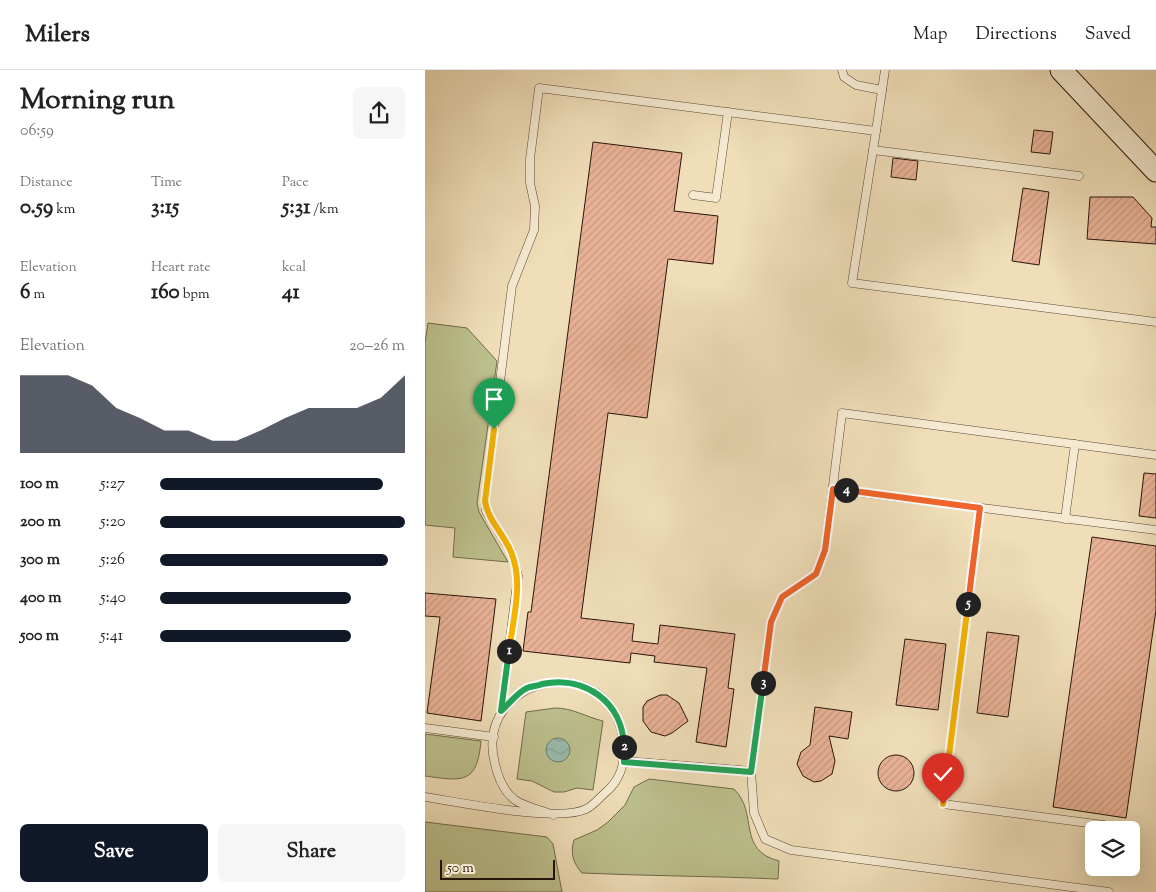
<!DOCTYPE html>
<meta charset="utf-8">
<style>
:root{--surface:#fff;--page:#f6f6f6;--text:#222;--muted:#767676;--line:#e0e0e0;--accent:#111827}
body{margin:0;font-family:"Sorts Mill Goudy",serif;background:var(--page);color:var(--text);height:100vh;display:flex;flex-direction:column;font-size:19px;white-space:nowrap}
*{box-sizing:border-box;margin:0}
p{font-size:16px;color:var(--muted)}
.icon{flex:none;width:28px;height:28px;fill:none;stroke:currentColor;stroke-width:2;stroke-linecap:round;stroke-linejoin:round}
.map{position:relative;flex:1;overflow:hidden}
.sheet{display:flex;flex-direction:column;background:var(--surface);width:425px}
.sheet>*{flex:none}
.tools{position:absolute;left:660px;top:751px;display:grid;gap:10px}
.tools a{display:grid;place-items:center;width:55px;height:55px;border-radius:8px;background:var(--surface);box-shadow:0 5px 20px #0002;font-size:25px}
.scale{position:absolute;left:15px;bottom:12px;width:115px;box-sizing:border-box;padding-left:5px;border:2px solid #29160b;border-top:0;font-size:14px;line-height:18px;white-space:nowrap;color:#29160b;-webkit-text-stroke:4px #f5ead1;paint-order:stroke}
.pin{position:absolute;display:grid;place-items:center;width:42px;height:42px;color:#fff;margin:-51px -21px;border-radius:50% 50% 50% 0;rotate:-45deg;box-shadow:0 0 5px #0007}
.pin .icon{rotate:45deg}
.km{position:absolute;width:25px;height:25px;margin:-12px;border-radius:50%;background:#222;color:#fff;font-size:14px;line-height:25px;text-align:center}
.round{display:grid;place-items:center;flex:none;width:52px;height:52px;border-radius:8px;background:var(--page)}
.headline{display:flex;align-items:center;justify-content:space-between;height:85px;padding:0 20px}
h1{font-size:28px;font-weight:700;line-height:38px}
.figures{display:grid;grid-template-columns:repeat(3,1fr);gap:8px;height:85px;padding:5px 20px}
.figures div{display:grid;align-content:center}
.figures b{font-size:21px;font-weight:700}
.figures small{font-size:14px;font-weight:400}
.figures p{font-size:14px}
.chart{height:140px;padding:10px 20px}
.chart p{display:flex;justify-content:space-between}
.chart svg{width:100%;height:90px;margin-top:5px;fill:var(--accent);opacity:.7}
.primary-button{display:flex;gap:10px;margin-top:auto;padding:10px 20px}
.primary-button a{flex:1;height:58px;border-radius:8px;background:var(--accent);color:#fff;font-size:20px;font-weight:700;line-height:58px;text-align:center}
.primary-button a+a{background:var(--page);color:var(--text)}
ul{padding:0 20px;list-style:none;font-size:16px}
li{display:grid;grid-template-columns:80px 60px 1fr;align-items:center;height:38px}
li i{height:12px;border-radius:6px;background:var(--accent)}
header{display:flex;align-items:center;gap:30px;box-sizing:border-box;height:70px;padding:0 25px;background:var(--surface);border-bottom:1px solid var(--line)}
header strong{font-size:24px}
nav{display:flex;gap:28px;margin-inline-start:auto;font-size:18px}
main{display:flex;flex:1;min-height:0}
.map>svg:first-child{display:block}
</style>
<header>
<strong>Milers</strong>
<nav><a>Map</a><a>Directions</a><a>Saved</a></nav>
</header>
<main>
<section class="sheet">
<div class="headline"><div><h1>Morning run</h1><p>06:59</p></div><a class="round"><svg class="icon" aria-label="share" viewBox="0 0 24 24"><path d="M12 15V3M7 8l5-5 5 5M5 13v7h14v-7"/></svg></a></div>
<div class="figures">
<div><p>Distance</p><b>0.59<small> km</small></b></div>
<div><p>Time</p><b>3:15</b></div>
<div><p>Pace</p><b>5:31<small> /km</small></b></div>
</div>
<div class="figures">
<div><p>Elevation</p><b>6<small> m</small></b></div>
<div><p>Heart rate</p><b>160<small> bpm</small></b></div>
<div><p>kcal</p><b>41</b></div>
</div>
<div class="chart"><p><span>Elevation</span>20–26 m</p>
<svg viewBox="0 0 160 44" preserveAspectRatio="none"><path d="M0 44V6L10 6L20 6L30 11L40 22L50 27L60 33L70 33L80 38L90 38L100 33L110 27L120 22L130 22L140 22L150 17L160 6V44z"/></svg>
</div>
<ul>
<li><b>100 m</b>5:27<i style="width:91%"></i></li>
<li><b>200 m</b>5:20<i style="width:100%"></i></li>
<li><b>300 m</b>5:26<i style="width:93%"></i></li>
<li><b>400 m</b>5:40<i style="width:78%"></i></li>
<li><b>500 m</b>5:41<i style="width:78%"></i></li>
</ul>
<div class="primary-button"><a>Save</a><a>Share</a></div>
</section>
<div class="map">
<svg width="731" height="822" viewBox="0 0 731 822">
<defs>
<pattern id="water-waves" width="16" height="10" patternUnits="userSpaceOnUse" patternTransform="scale(1.25)"><rect width="16" height="10" fill="#9abcae"/><path d="M0 5q4-4 8 0t8 0" fill="none" stroke="#85a194"/></pattern>
<pattern id="building-hatch" width="6" height="6" patternUnits="userSpaceOnUse" patternTransform="scale(1.25)"><rect width="6" height="6" fill="#e9b296"/><path d="M-1 1l2-2M0 6l6-6M5 7l2-2" fill="none" stroke="#c89880"/></pattern>
</defs>
<rect width="100%" height="100%" fill="#efdeb8"/>
<filter id="stains"><feTurbulence type="fractalNoise" baseFrequency=".004" numOctaves="4"/><feColorMatrix values="0 0 0 0 .2 0 0 0 0 .09 0 0 0 0 .02 0 0 0 .5 -.17"/></filter>
<radialGradient id="worn" r=".72"><stop offset=".6" stop-color="#630" stop-opacity="0"/><stop offset="1" stop-color="#630" stop-opacity=".3"/></radialGradient>
<!-- green -->
<g fill="#bcc08d" stroke="#726b4c">
<polygon points="3,253 42,258 72,291 52,433 54,442 83,492 28,487 30,458 0,455 0,273"/>
<path d="M130 638C148 638 161 647 178 651L168 720 152 718 139 722H129L107 711 92 709 101 642Z"/>
<path d="M0 664 56 671C52 715 37 711 0 706Z"/>
<path d="M224 709 309 719C334 743 311 780 354 791L353 809C287 806 222 806 157 803 148 793 145 783 149 770L172 760 183 752 200 735 209 717Z"/>
<polygon points="0,752 122,767 128,774 137,822 0,822"/>
</g>
<!-- water -->
<circle fill="url(#water-waves)" stroke="#6d7a6d" cx="133" cy="680" r="12"/>
<!-- building -->
<g fill="url(#building-hatch)" stroke="#29160b">
<polygon points="609,60 628,62 625,84 606,82"/>
<polygon points="168,72 257,83 249,141 293,146 288,194 243,189 222,348 183,343 156,548 209,554 207,571 233,574 235,555 310,564 303,618 309,619 301,677 271,672 282,598 229,592 230,586 206,583 205,593 98,581 103,542 106,542"/>
<polygon points="468,88 493,91 491,110 466,107"/>
<polygon points="598,118 624,122 614,195 587,191"/>
<polygon points="665,127 708,127 727,148 726,157 731,157 731,174 662,169"/>
<polygon points="719,403 731,404 731,448 714,446"/>
<polygon points="667,467 731,476 731,540 701,748 628,737"/>
<polygon points="0,523 71,529 56,651 2,643 15,547 0,546"/>
<polygon points="562,562 594,566 583,647 552,643"/>
<polygon points="480,569 521,574 513,640 471,635"/>
<polygon points="235,625 242,625 254,633 263,651 247,663 240,666 226,662 218,651 218,637 222,631"/>
<polygon points="390,637 427,642 423,669 404,666 410,691 407,704 396,711 389,712 378,706 372,694 376,682 385,675"/>
<circle cx="471" cy="703" r="18"/>
</g>
<g fill="none" stroke-linecap="round" stroke-linejoin="round">
<defs>
<g id="lane">
<polyline points="417,0 419,7 431,15 457,20"/>
<polyline points="451,61 427,213 731,252"/>
<polyline points="448,80 654,106"/>
<polyline points="268,125 291,128 303,42"/>
<polyline points="408,419 731,460"/>
<polyline points="555,438 518,734 701,758"/>
<polyline points="640,449 650,374"/>
<polyline points="76,641 93,506 86,481 61,441 60,431 87,216 109,160 110,136 105,113 105,89 114,18 451,61 460,0"/>
<polyline points="0,658 69,667"/>
<polyline points="199,691 326,701"/>
<path d="M0 727C34 732 133 753 161 739 168 736 175 727 181 722 193 712 199 697 199 682 197 574 46 602 70 694 73 707 78 721 90 730 100 737 117 740 128 745"/>
<polyline points="684,822 366,780 340,769 329,743 326,701 346,552 357,527 391,504 400,480 417,343 731,385"/>
</g>
<polyline id="secondary" points="636,0 731,101"/>
</defs>
<!-- lane casing -->
<use href="#lane" stroke="#5a4836" stroke-width="9"/>
<!-- secondary casing -->
<use href="#secondary" stroke="#29160b" stroke-width="23"/>
<!-- lane -->
<use href="#lane" stroke="#f5ead1" stroke-width="8"/>
<!-- secondary -->
<use href="#secondary" stroke="#f5ead1" stroke-width="21"/>
</g>
<g fill="none" stroke-linecap="round" stroke-linejoin="round">
<defs>
<path id="split-1" d="M69 359 60 431C63 451 79 464 86 482 99 512 88 549 84 581"/>
<path id="split-2" d="M84 581 76 641C84 634 93 622 102 618 107 616 113 616 117 614 160 605 198 632 199 677"/>
<polyline id="split-3" points="199,677 199,692 326,702 338,613"/>
<polyline id="split-4" points="338,613 346,552 357,527 391,504 400,480 408,419 421,420"/>
<polyline id="split-5" points="421,420 555,438 543,534"/>
<polyline id="split-6" points="518,734 543,534"/>
</defs>
<!-- split-1 casing -->
<use href="#split-1" stroke="#fff" stroke-width="10"/>
<!-- split-2 casing -->
<use href="#split-2" stroke="#fff" stroke-width="10"/>
<!-- split-3 casing -->
<use href="#split-3" stroke="#fff" stroke-width="10"/>
<!-- split-4 casing -->
<use href="#split-4" stroke="#fff" stroke-width="10"/>
<!-- split-5 casing -->
<use href="#split-5" stroke="#fff" stroke-width="10"/>
<!-- split-6 casing -->
<use href="#split-6" stroke="#fff" stroke-width="10"/>
<!-- split-1 -->
<use href="#split-1" stroke="#f5b400" stroke-width="6"/>
<!-- split-2 -->
<use href="#split-2" stroke="#22a559" stroke-width="6"/>
<!-- split-3 -->
<use href="#split-3" stroke="#22a559" stroke-width="6"/>
<!-- split-4 -->
<use href="#split-4" stroke="#f0652b" stroke-width="6"/>
<!-- split-5 -->
<use href="#split-5" stroke="#f0652b" stroke-width="6"/>
<!-- split-6 -->
<use href="#split-6" stroke="#f5b400" stroke-width="6"/>
</g>
<rect width="100%" height="100%" filter="url(#stains)"/>
<rect width="100%" height="100%" fill="url(#worn)"/>
</svg>
<div class="tools">
<a><svg class="icon" aria-label="layers" viewBox="0 0 24 24"><path d="M12 4l9 5-9 5-9-5zM3 14l9 5 9-5"/></svg></a>
</div>
<div class="scale">50 m</div>
<div class="pin" style="left:69px;top:359px;background:#1e9e55"><svg class="icon" aria-label="arrive" viewBox="0 0 24 24"><path d="M6 21V4h12l-3 4 3 4H6"/></svg></div>
<div class="pin" style="left:518px;top:734px;background:#d93025"><svg class="icon" aria-label="check" viewBox="0 0 24 24"><path d="M5 12l5 5 9-10"/></svg></div>
<b class="km" style="left:84px;top:581px">1</b>
<b class="km" style="left:199px;top:677px">2</b>
<b class="km" style="left:338px;top:613px">3</b>
<b class="km" style="left:421px;top:420px">4</b>
<b class="km" style="left:543px;top:534px">5</b>
</div>
</main>
